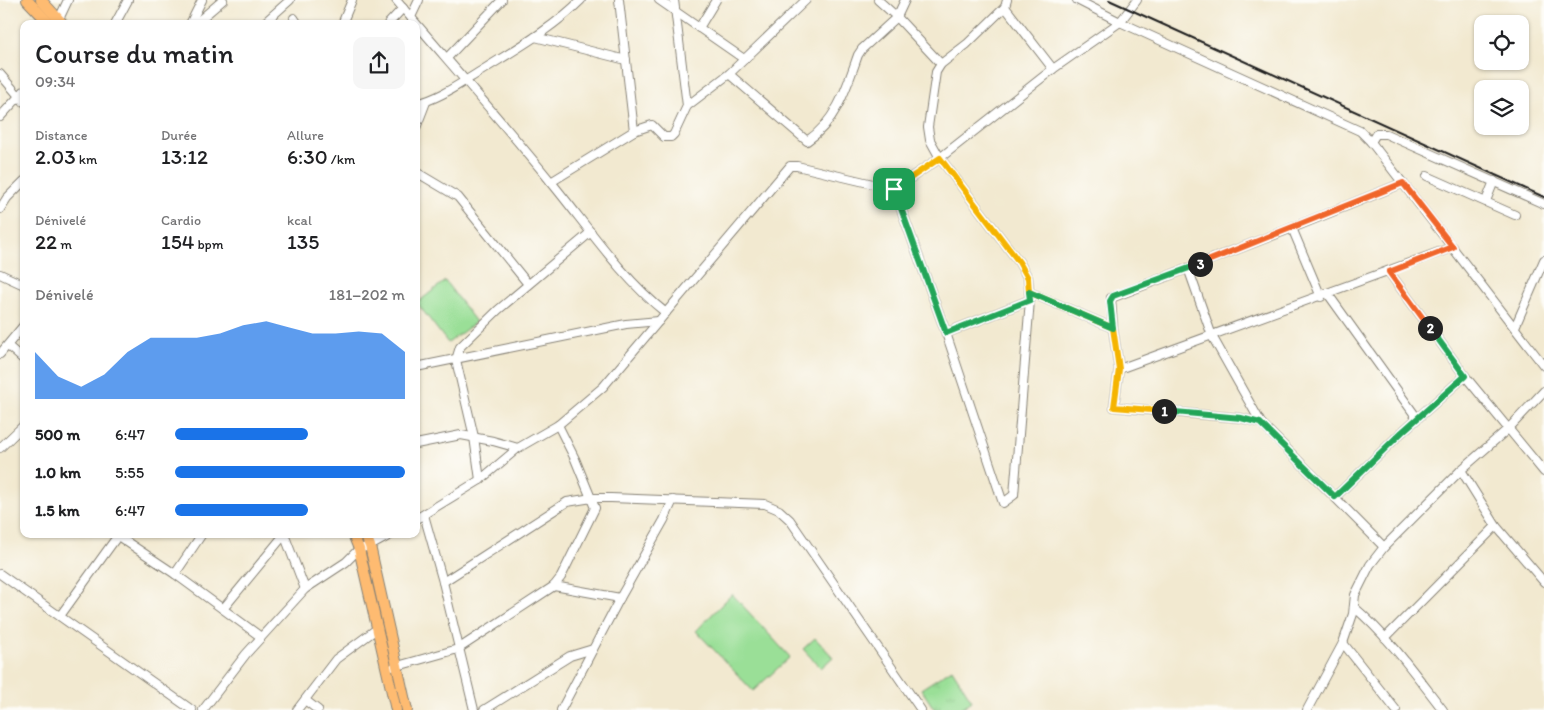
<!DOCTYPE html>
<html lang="fr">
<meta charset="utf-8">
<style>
:root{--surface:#fff;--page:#f6f6f6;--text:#202124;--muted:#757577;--accent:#1a73e8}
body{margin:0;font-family:Itim,sans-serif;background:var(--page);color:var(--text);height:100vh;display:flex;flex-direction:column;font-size:19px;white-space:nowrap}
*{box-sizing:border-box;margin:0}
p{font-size:16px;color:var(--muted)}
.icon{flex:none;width:28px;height:28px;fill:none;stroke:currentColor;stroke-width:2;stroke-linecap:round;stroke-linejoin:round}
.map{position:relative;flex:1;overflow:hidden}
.details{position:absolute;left:20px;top:20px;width:400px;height:518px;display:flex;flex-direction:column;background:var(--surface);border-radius:10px;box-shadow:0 1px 4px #0004}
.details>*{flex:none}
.fabs{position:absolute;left:1474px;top:15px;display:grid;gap:10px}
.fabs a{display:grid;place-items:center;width:55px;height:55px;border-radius:10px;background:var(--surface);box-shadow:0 1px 4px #0004;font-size:25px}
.pin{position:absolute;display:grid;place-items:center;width:42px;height:42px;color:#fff;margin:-21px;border-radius:10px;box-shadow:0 2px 8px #0006}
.km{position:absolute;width:25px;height:25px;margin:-12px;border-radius:50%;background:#222;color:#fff;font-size:14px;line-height:25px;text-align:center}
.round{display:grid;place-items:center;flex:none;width:52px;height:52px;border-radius:10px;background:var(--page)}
.head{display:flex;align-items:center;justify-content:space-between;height:85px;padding:0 15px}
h1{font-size:28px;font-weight:600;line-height:38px}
.stats{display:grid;grid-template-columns:repeat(3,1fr);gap:8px;height:85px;padding:5px 15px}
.stats div{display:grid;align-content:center}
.stats b{font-size:21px;font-weight:600}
.stats small{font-size:14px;font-weight:400}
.stats p{font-size:14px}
.chart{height:140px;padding:10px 15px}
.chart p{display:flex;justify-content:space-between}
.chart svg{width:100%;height:90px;margin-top:5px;fill:var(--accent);opacity:.7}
ul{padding:0 15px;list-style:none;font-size:16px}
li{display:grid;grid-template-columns:80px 60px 1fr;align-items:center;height:38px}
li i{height:12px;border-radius:6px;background:var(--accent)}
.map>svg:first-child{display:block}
</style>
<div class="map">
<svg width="1544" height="710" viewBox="0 0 1544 710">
<defs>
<pattern id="park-tufts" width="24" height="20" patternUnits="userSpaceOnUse" patternTransform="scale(1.25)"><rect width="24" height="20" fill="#9adf97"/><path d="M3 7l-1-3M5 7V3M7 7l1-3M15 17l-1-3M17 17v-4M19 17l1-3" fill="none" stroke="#84bf82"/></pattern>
</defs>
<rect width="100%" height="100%" fill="#fdfcf7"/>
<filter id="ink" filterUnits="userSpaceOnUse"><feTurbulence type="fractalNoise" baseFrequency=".02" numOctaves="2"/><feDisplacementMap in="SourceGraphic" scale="10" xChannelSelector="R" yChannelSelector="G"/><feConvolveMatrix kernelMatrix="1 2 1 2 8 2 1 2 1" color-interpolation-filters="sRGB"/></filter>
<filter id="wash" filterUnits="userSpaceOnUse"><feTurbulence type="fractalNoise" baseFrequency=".0096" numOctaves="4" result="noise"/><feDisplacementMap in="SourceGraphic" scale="20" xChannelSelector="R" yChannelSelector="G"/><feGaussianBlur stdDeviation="1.12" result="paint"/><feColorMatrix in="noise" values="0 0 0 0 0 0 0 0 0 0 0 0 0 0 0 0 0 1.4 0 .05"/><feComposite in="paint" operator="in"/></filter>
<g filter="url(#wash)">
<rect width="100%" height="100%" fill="#f2e9d0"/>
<!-- park -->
<polygon fill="url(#park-tufts)" stroke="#5b7e5a" points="952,669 972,701 959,710 935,710 921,689"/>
<!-- pitch -->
<g fill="#9adf97" stroke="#5b7e5a">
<polygon points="445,281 476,322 448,343 417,303"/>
<polygon points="732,594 790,657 753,691 696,631"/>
<polygon points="815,638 833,657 821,668 803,649"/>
</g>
</g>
<g filter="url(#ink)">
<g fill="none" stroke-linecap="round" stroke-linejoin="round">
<defs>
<g id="minor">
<path d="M396 0C448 61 501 120 551 182 588 227 621 277 666 313"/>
<polyline points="619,0 634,131"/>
<polyline points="659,0 744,59"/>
<polyline points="674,0 687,106"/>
<polyline points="878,0 897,17 941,64"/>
<polyline points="1077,0 1120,22 1360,131 1371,142 1544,366"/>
<polyline points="1005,7 1053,69"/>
<polyline points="411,17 419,0"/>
<polyline points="294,18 298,24"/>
<polyline points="59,19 68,0"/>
<polyline points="115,24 128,0"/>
<polyline points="190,24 202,0"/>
<polyline points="195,24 223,0"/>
<polyline points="263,24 290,0"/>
<polyline points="342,24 352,0"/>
<polyline points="388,24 403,8"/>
<polyline points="699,28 716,0"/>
<polyline points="535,37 626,60"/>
<polyline points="447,58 502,0"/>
<polyline points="0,74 24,102"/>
<path d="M729 74 807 141C837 121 847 86 858 55L862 49 897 17 905 0"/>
<path d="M416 104C439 99 461 83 481 71 516 49 552 29 581 0"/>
<polyline points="0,117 24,91"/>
<polyline points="416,128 426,102"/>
<polyline points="1371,142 1376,134 1386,134 1544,204"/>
<polyline points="416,172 458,197 528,284"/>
<polyline points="1427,176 1515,215"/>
<polyline points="551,182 634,131 652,125 664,137 671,137 674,134 687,106 729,74 806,0"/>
<polyline points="894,189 946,333 1003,503 1014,495 1030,300 1028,278 1019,262 940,158 930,140 928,127 936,72 941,64 967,44 1005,7 1007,0"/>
<polyline points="1486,201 1494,181"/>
<polyline points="0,209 7,198 24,181"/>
<polyline points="1292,228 1321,297"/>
<polyline points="1188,268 1212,336 1261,423 1384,547"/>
<polyline points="1389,272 1465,376 1544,472"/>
<polyline points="0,274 24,285"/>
<polyline points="1029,292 1113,328"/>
<polyline points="1328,294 1417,418"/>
<polyline points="1515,327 1544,260"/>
<polyline points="946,333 1030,300"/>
<polyline points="8,346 24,360"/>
<polyline points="0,354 24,325"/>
<polyline points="416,367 626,324 659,321"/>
<polyline points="1119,369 1453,247"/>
<polyline points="1261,423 1241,418 1114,407 1119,369 1113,328 1111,298 1292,228 1403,183"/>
<polyline points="416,444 461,435 493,441 518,448"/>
<polyline points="0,448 24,425"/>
<polyline points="1461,470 1496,526 1544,582"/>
<polyline points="480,480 474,437 456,360 460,347 498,310 591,232"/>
<polyline points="1335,497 1402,432 1465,376"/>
<polyline points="424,515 443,582 474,710"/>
<polyline points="416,519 480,480 518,448 558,425 603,387 790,166 797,166 894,189 940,158 1053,69 1120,22 1137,0"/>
<polyline points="115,534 175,574 261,637"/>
<polyline points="284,534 305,589"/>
<polyline points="0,574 192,710"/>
<polyline points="175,574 202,534"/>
<polyline points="443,582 567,502 592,498 611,498 765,504 779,510 790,520 921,710"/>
<polyline points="554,586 620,598"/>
<path d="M1354 607C1389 637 1415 674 1443 710"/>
<polyline points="223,609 284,535"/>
<polyline points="60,616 119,534"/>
<polyline points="1385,638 1496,526"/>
<polyline points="1343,643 1396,710"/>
<polyline points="394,667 458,649 554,586 561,577 595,508 575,459 558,425"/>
<polyline points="305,700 318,710"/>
<polyline points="203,710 246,654 305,589 346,562 359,549 370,546 392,534"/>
<polyline points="297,710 336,659 378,628"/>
<polyline points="484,710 570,656 593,649"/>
<polyline points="561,710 620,598 664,520 673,500"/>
<polyline points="1307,710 1343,643 1353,614 1355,595 1370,565 1384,547 1461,470 1509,428 1544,391"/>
</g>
<g id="major">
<polyline points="27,0 50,24"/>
<polyline points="41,0 63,24"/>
<polyline points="353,534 359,549 396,710"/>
<polyline points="365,534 370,546 407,710"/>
</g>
</defs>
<!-- minor casing -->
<use href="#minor" stroke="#878276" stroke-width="10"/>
<!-- major casing -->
<use href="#major" stroke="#878276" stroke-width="12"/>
<!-- minor -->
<use href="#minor" stroke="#fff" stroke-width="8"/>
<!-- major -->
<use href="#major" stroke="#febb71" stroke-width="10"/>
<!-- rail -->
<polyline stroke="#1c1c1c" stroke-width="2" points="1109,0 1544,197"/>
</g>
</g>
<g fill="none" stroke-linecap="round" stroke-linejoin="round" filter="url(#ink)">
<defs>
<polyline id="split-1" points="894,189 940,158 1019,262 1028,278 1029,292 1113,328 1119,369 1114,407 1164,411"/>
<polyline id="split-2" points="1164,411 1241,418 1260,423 1335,497 1402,432 1465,376 1430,328"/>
<polyline id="split-3" points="1200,264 1403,183 1453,247 1389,272 1430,328"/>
<polyline id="split-4" points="894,189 946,333 1030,300 1029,292 1113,328 1110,301 1113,296 1200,264"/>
</defs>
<!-- split-1 casing -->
<use href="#split-1" stroke="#fff" stroke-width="10"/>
<!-- split-2 casing -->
<use href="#split-2" stroke="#fff" stroke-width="10"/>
<!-- split-3 casing -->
<use href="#split-3" stroke="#fff" stroke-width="10"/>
<!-- split-4 casing -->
<use href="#split-4" stroke="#fff" stroke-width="10"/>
<!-- split-1 -->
<use href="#split-1" stroke="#f5b400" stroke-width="6"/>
<!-- split-2 -->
<use href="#split-2" stroke="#22a559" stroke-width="6"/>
<!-- split-3 -->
<use href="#split-3" stroke="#f0652b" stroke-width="6"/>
<!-- split-4 -->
<use href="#split-4" stroke="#22a559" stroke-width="6"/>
</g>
</svg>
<div class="fabs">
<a><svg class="icon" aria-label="locate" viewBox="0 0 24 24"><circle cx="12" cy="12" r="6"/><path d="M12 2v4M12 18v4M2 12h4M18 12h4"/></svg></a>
<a><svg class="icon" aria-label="layers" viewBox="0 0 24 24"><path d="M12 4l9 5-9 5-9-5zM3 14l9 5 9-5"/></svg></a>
</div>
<div class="pin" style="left:894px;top:189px;background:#1e9e55"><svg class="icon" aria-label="arrive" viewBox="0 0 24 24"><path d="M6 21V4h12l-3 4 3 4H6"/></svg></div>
<b class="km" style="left:1164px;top:411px">1</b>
<b class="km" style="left:1430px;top:328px">2</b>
<b class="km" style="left:1200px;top:264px">3</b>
<section class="details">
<div class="head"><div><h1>Course du matin</h1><p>09:34</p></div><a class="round"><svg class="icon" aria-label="share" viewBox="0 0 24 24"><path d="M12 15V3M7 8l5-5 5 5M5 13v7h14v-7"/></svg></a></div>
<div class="stats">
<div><p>Distance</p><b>2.03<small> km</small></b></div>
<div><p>Durée</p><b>13:12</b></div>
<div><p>Allure</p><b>6:30<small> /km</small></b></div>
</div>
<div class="stats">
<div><p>Dénivelé</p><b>22<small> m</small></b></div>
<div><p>Cardio</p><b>154<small> bpm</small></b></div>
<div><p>kcal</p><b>135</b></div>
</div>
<div class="chart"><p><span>Dénivelé</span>181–202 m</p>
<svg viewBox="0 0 160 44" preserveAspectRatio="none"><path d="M0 44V21L10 33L20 38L30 32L40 21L50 14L60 14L70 14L80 12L90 8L100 6L110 9L120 12L130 12L140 11L150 12L160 21V44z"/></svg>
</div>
<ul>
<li><b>500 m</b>6:47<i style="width:58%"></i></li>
<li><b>1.0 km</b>5:55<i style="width:100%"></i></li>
<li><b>1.5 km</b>6:47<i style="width:58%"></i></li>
</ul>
</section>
</div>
